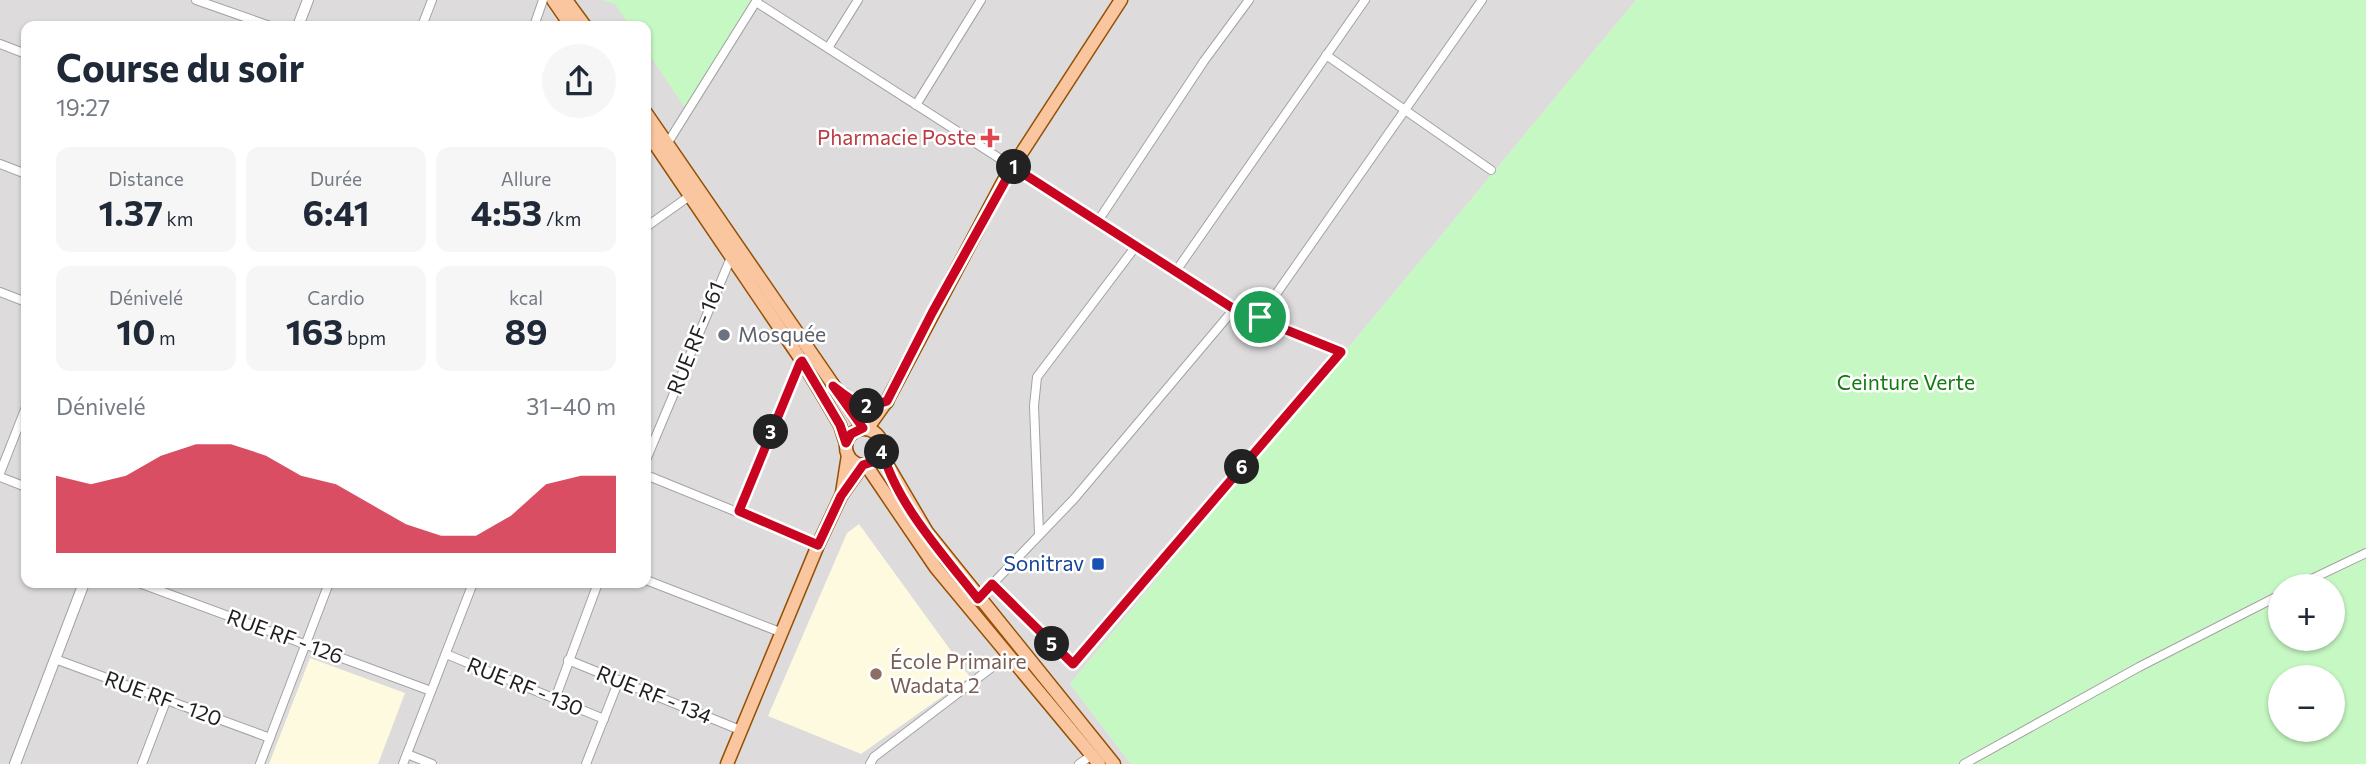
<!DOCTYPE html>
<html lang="fr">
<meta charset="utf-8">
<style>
:root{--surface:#fff;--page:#f6f6f7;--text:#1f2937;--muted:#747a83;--accent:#c90420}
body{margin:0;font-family:Commissioner,sans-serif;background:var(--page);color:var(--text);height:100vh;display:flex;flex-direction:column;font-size:26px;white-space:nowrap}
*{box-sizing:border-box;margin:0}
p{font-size:23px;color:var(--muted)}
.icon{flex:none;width:38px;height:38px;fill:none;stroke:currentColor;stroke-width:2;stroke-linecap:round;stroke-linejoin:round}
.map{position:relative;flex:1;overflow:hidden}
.panel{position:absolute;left:21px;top:21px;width:630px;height:567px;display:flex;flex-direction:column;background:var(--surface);border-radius:14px;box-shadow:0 2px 5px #0004}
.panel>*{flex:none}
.controls{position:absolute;left:2268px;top:574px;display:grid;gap:14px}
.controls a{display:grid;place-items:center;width:77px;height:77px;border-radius:50%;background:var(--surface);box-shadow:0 2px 5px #0004;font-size:35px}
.pin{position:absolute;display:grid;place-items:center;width:60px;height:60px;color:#fff;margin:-30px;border:4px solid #fff;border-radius:50%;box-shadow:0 2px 7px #0007}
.km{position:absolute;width:35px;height:35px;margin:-18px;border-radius:50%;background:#222;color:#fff;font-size:19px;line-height:35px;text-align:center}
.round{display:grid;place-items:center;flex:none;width:74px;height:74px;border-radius:37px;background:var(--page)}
.overview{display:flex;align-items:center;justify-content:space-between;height:119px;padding:0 35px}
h1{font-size:38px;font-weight:700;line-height:52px}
.figures{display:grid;grid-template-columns:repeat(3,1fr);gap:10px;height:119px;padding:7px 35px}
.figures div{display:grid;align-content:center;border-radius:14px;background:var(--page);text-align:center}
.figures b{font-size:35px;font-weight:700}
.figures small{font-size:19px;font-weight:400}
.figures p{font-size:19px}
.chart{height:196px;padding:14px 35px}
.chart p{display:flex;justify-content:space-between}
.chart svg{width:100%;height:126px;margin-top:7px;fill:var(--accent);opacity:.7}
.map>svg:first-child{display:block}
</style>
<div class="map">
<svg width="2366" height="764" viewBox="0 0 2366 764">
<rect width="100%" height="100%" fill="#efeae5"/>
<!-- residential -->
<path fill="#dddbdc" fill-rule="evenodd" d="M0 0H1636L1070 684 1131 764H0ZM26 26H646V583H26Z"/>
<!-- education -->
<g fill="#fefadf">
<polygon points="859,524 970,677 861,754 768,716 847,533"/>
<polygon points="310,658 405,693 378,764 269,764"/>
</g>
<!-- park -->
<g fill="#c6f8c3" fill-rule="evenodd">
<polygon points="602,0 751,0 685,108 646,50 646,26 630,26 615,4"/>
<path d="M1636 0H2366V764H1131L1070 684ZM2280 586H2333V639H2280ZM2280 677H2333V730H2280Z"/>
</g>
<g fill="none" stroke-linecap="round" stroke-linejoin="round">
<defs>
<g id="minor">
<polyline points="196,0 270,26"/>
<polyline points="756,2 1234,309 1341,352 1073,664 992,584"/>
<polyline points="422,26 432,0"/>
<polyline points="534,26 543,0"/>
<polyline points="0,44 26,54"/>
<polyline points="828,48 858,0"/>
<polyline points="1326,55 1491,170"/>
<polyline points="916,105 981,0"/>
<polyline points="667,144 757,0"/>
<polyline points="0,164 26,174"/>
<polyline points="1098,221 1204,61 1249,0"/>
<polyline points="646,227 691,195"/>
<polyline points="1176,271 1365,0"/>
<polyline points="0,292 26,302"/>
<polyline points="1260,317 1482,0"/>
<polyline points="646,460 732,255"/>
<polyline points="0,473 26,407"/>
<polyline points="646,475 818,545"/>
<polyline points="0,477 26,487"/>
<polyline points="739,511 802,361"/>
<polyline points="1039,533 1034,406 1037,377 1136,246"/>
<polyline points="646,580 780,632"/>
<polyline points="139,583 431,691"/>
<polyline points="2297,586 2366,553"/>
<polyline points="978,599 1074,499 1234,309"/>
<polyline points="446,654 604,719"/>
<polyline points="55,659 270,738"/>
<polyline points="568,660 740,730"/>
<polyline points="555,699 598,583"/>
<polyline points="407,754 432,764"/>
<polyline points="142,764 166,701"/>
<polyline points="260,764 329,583"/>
<polyline points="403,764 473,583"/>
<polyline points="586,764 619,680"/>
<polyline points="870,764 874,757 1008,655"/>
<polyline points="1079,764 1092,755"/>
<polyline points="1964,764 2139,667 2280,595"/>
</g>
<g id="tertiary">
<polyline points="298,26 308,0"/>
<polyline points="15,764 84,583"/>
</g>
<g id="primary">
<polyline points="553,0 571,26"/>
<polyline points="566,0 585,26"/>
<polyline points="646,113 863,428"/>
<polyline points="646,131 802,361 840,425 846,444"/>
<path d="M843 394C857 407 869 408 887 402"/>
<circle cx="864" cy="447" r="18"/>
<polyline points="867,429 887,401 1004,180 1121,0"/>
<polyline points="882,449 887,464 927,532 1114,764"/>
<polyline points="866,465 936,568 1099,764"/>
<polyline points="842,493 848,455"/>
<polyline points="727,764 818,545 841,496 863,465"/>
</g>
</defs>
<!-- minor casing -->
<use href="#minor" stroke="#a3a3a3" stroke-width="10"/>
<!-- tertiary casing -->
<use href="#tertiary" stroke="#a3a3a3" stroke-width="12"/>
<!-- primary casing -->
<use href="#primary" stroke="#965003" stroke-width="15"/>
<!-- minor -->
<use href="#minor" stroke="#fff" stroke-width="8"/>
<!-- tertiary -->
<use href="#tertiary" stroke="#fff" stroke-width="10"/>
<!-- primary -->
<use href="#primary" stroke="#fac69f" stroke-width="12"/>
</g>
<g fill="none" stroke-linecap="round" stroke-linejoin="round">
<defs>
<path id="route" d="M1013 167 1234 309 1341 352 1073 664 992 584 978 599C945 557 894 501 882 449L875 461 863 465 841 496 818 545 739 511 800 363 802 361 840 425 846 443 851 434 863 428 833 386C852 401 862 411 887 401L932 313Z"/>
</defs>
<!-- route casing -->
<use href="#route" stroke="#fff" stroke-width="14"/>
<!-- route -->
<use href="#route" stroke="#c90420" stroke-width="9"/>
</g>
<!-- markers -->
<path fill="#e0444e" stroke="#fff" stroke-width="2.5" d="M986.5 127.5h7v7h7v7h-7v7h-7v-7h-7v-7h7z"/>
<circle fill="#6b7280" stroke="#fff" stroke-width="2.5" cx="724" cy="335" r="7"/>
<rect fill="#1a4fb4" stroke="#fff" stroke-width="2.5" x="1091" y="557" width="14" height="14" rx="3.5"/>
<circle fill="#8d6e63" stroke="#fff" stroke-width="2.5" cx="876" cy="674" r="7"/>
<g text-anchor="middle" stroke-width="5" stroke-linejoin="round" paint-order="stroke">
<!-- health labels -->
<g font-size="21" fill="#be3a42" stroke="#fff" text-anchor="end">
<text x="976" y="145">Pharmacie Poste</text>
</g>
<!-- worship labels -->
<g font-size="21" fill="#5b616d" stroke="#fff" text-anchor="start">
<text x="738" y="342">Mosquée</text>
</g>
<!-- street labels -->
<g font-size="21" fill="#1f1f1f" stroke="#fff">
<text transform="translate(696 338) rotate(-68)" y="7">RUE RF - 161</text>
<text transform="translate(285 637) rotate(20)" y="7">RUE RF - 126</text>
<text transform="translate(525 687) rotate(22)" y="7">RUE RF - 130</text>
<text transform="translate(654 695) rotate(22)" y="7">RUE RF - 134</text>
<text transform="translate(163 699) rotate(20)" y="7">RUE RF - 120</text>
</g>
<!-- park labels -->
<g font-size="21" fill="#147b0e" stroke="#fff">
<text x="1906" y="390">Ceinture Verte</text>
</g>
<!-- transit labels -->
<g font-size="21" fill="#164399" stroke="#fff" text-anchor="end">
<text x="1084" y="571">Sonitrav</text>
</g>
<!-- education labels -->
<g font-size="21" fill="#785e54" stroke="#fff" text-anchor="start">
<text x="890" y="669">École Primaire<tspan x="890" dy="24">Wadata 2</tspan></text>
</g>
</g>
</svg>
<div class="controls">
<a>+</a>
<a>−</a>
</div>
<div class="pin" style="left:1260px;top:317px;background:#1e9e55"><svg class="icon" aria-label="arrive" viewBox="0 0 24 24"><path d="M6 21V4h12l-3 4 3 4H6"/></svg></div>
<b class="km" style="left:1014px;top:167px">1</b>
<b class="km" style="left:867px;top:406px">2</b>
<b class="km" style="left:771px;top:432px">3</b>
<b class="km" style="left:882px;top:452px">4</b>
<b class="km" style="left:1052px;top:644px">5</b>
<b class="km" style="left:1242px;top:467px">6</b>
<section class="panel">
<div class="overview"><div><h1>Course du soir</h1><p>19:27</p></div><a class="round"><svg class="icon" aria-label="share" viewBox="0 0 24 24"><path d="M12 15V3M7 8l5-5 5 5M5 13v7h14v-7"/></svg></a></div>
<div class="figures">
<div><p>Distance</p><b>1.37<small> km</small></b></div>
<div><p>Durée</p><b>6:41</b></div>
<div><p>Allure</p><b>4:53<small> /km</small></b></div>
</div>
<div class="figures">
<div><p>Dénivelé</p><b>10<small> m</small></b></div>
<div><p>Cardio</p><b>163<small> bpm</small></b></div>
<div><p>kcal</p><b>89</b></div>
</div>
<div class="chart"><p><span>Dénivelé</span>31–40 m</p>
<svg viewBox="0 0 160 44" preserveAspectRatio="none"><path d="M0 44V17L10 20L20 17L30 10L40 6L50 6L60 10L70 17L80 20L90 27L100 34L110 38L120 38L130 31L140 20L150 17L160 17V44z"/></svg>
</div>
</section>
</div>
